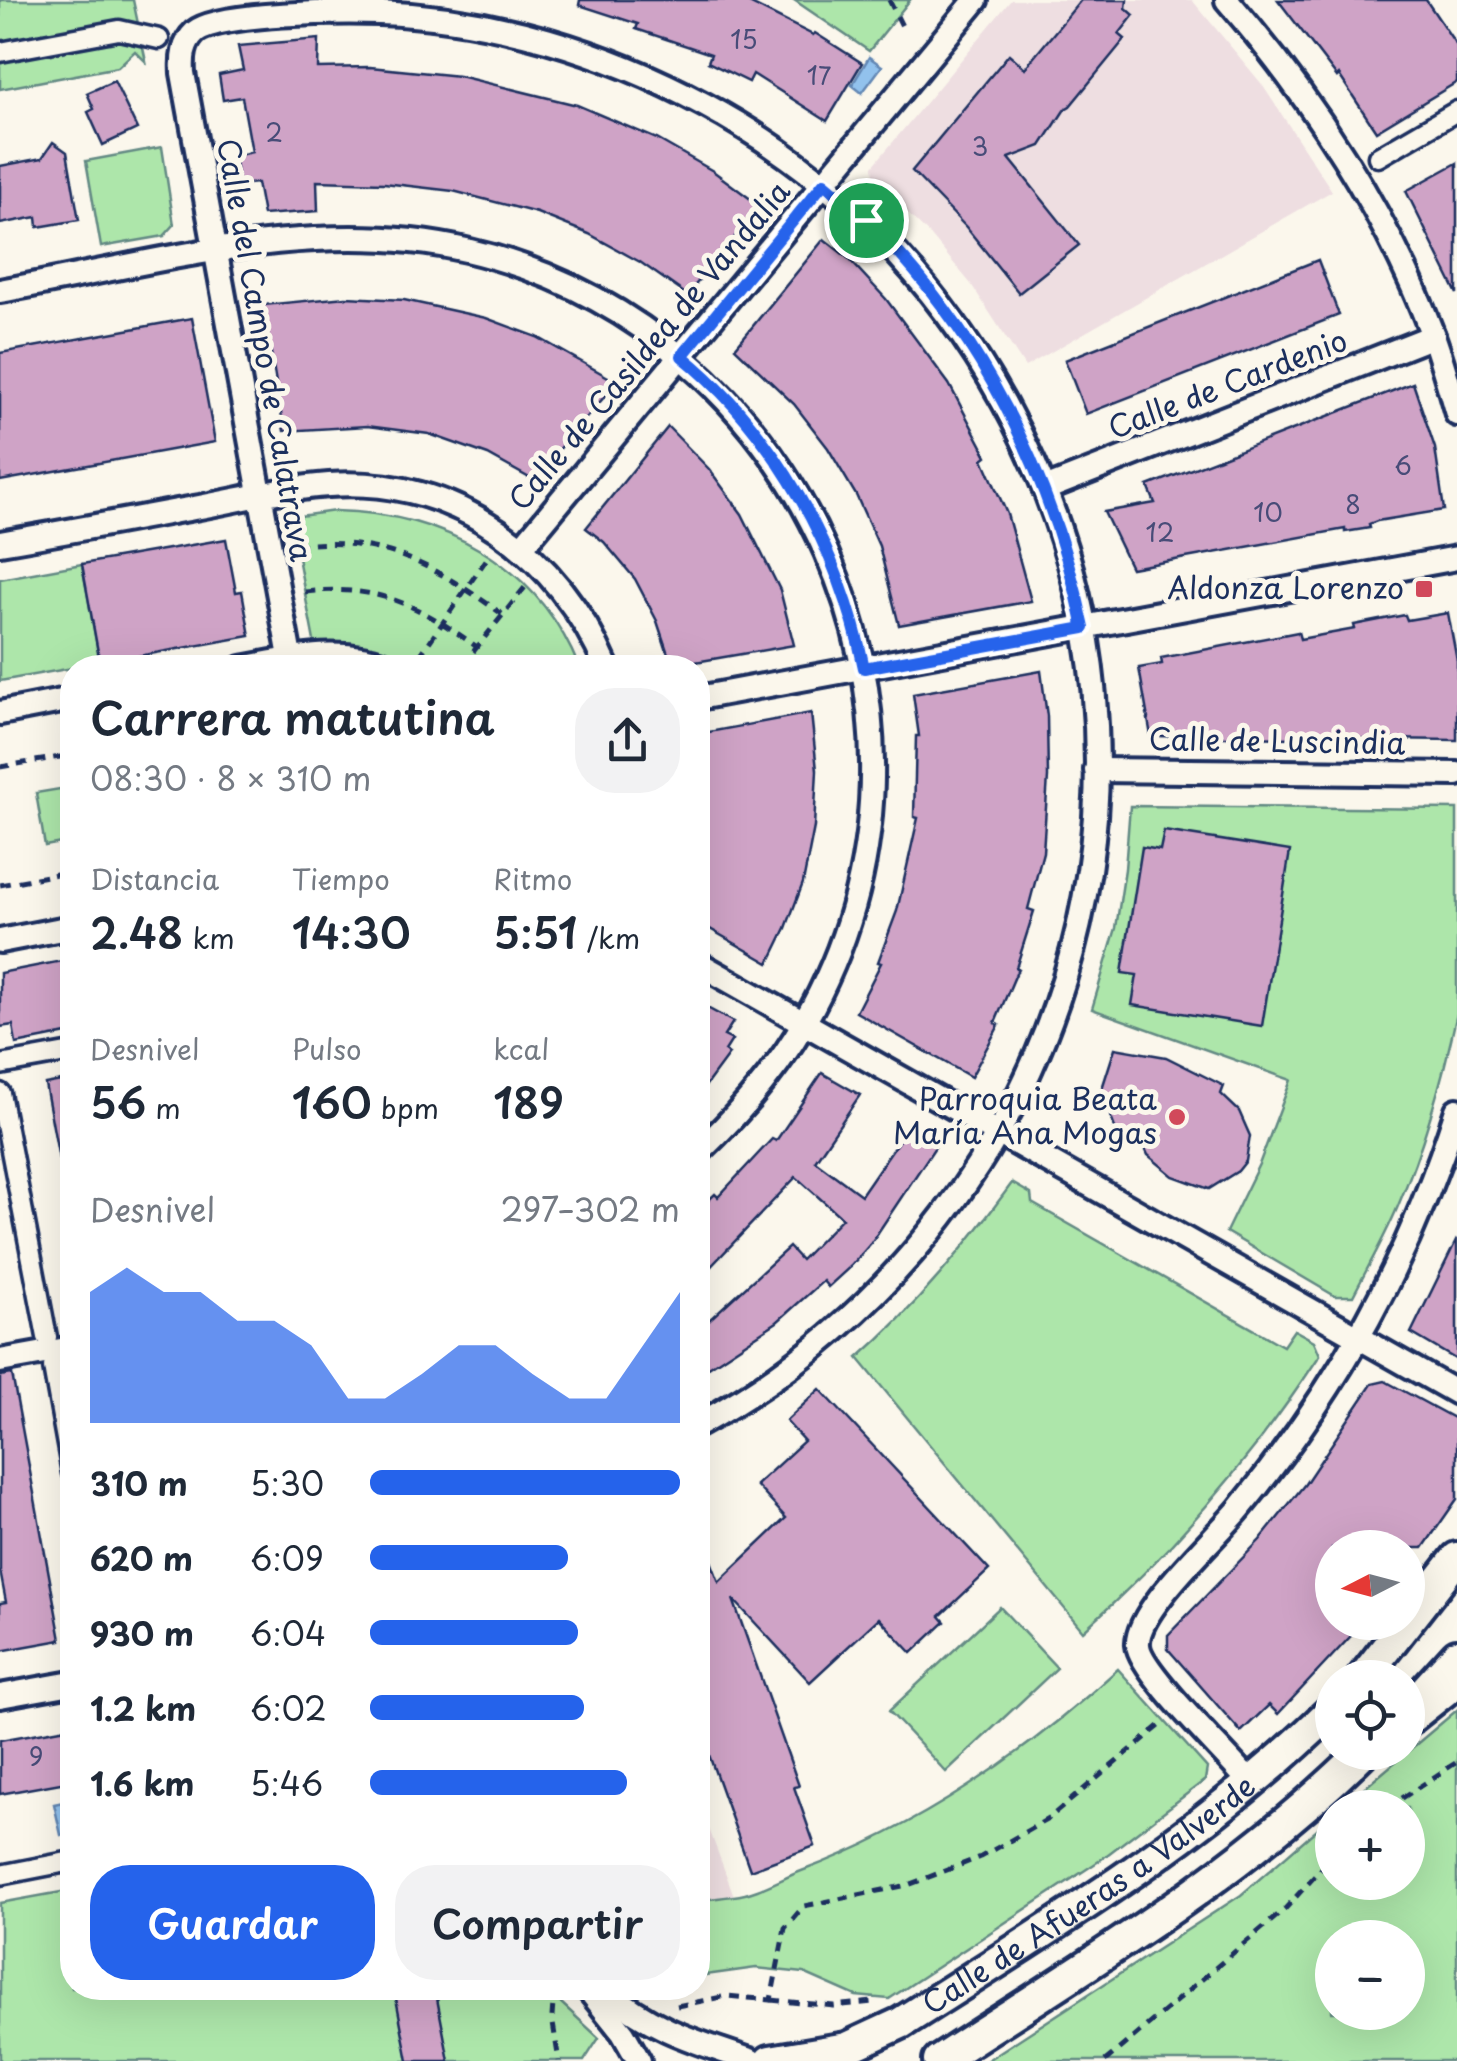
<!DOCTYPE html>
<html lang="es">
<meta charset="utf-8">
<style>
:root{--surface:#fff;--page:#f2f2f3;--text:#1f2937;--muted:#747a83;--accent:#2563eb}
body{margin:0;font-family:"Playpen Sans",sans-serif;background:var(--page);color:var(--text);height:100vh;display:flex;flex-direction:column;font-size:38px;white-space:nowrap}
*{box-sizing:border-box;margin:0}
p{font-size:32px;color:var(--muted)}
.icon{flex:none;width:55px;height:55px;fill:none;stroke:currentColor;stroke-width:2;stroke-linecap:round;stroke-linejoin:round}
.map{position:relative;flex:1;overflow:hidden}
.panel{position:absolute;left:60px;top:655px;width:650px;height:1345px;display:flex;flex-direction:column;background:var(--surface);border-radius:40px;box-shadow:0 10px 40px #0002}
.panel>*{flex:none}
.needle{width:65px;rotate:264deg}
.buttons{position:absolute;left:1315px;top:1530px;display:grid;gap:20px}
.buttons a{display:grid;place-items:center;width:110px;height:110px;border-radius:50%;background:var(--surface);box-shadow:0 10px 40px #0002;font-size:50px}
.pin{position:absolute;display:grid;place-items:center;width:85px;height:85px;color:#fff;margin:-42px;border:5px solid #fff;border-radius:50%;box-shadow:0 2px 10px #0007}
.round{display:grid;place-items:center;flex:none;width:105px;height:105px;border-radius:40px;background:var(--page)}
.summary{display:flex;align-items:center;justify-content:space-between;height:170px;padding:0 30px}
h1{font-size:45px;font-weight:600;line-height:75px}
.figures{display:grid;grid-template-columns:repeat(3,1fr);gap:15px;height:170px;padding:10px 30px}
.figures div{display:grid;align-content:center}
.figures b{font-size:42px;font-weight:600}
.figures small{font-size:28px;font-weight:400}
.figures p{font-size:28px}
.chart{height:280px;padding:20px 30px}
.chart p{display:flex;justify-content:space-between}
.chart svg{width:100%;height:180px;margin-top:10px;fill:var(--accent);opacity:.7}
.button{display:flex;gap:20px;margin-top:auto;padding:20px 30px}
.button a{flex:1;height:115px;border-radius:40px;background:var(--accent);color:#fff;font-size:40px;font-weight:600;line-height:115px;text-align:center}
.button a+a{background:var(--page);color:var(--text)}
ul{padding:0 30px;list-style:none;font-size:32px}
li{display:grid;grid-template-columns:160px 120px 1fr;align-items:center;height:75px}
li i{height:25px;border-radius:12px;background:var(--accent)}
.map>svg:first-child{display:block}
</style>
<div class="map">
<svg width="1457" height="2061" viewBox="0 0 1457 2061">
<rect width="100%" height="100%" fill="#fbf7ec"/>
<filter id="ink" filterUnits="userSpaceOnUse"><feTurbulence type="fractalNoise" baseFrequency=".01" numOctaves="2"/><feDisplacementMap in="SourceGraphic" scale="20" xChannelSelector="R" yChannelSelector="G"/><feConvolveMatrix kernelMatrix="1 2 1 2 8 2 1 2 1" color-interpolation-filters="sRGB"/></filter>
<g filter="url(#ink)">
<!-- built -->
<g fill="#eedee1">
<polygon points="1011,0 1192,0 1261,83 1332,191 1025,367 971,284 932,237 875,182 873,166"/>
<polygon points="698,1799 734,1896 698,1901"/>
</g>
<!-- green -->
<g fill="#ade6aa" stroke="#648a84" stroke-width="2.5" fill-rule="evenodd">
<polygon points="0,0 133,0 146,62 135,51 118,67 0,89"/>
<polygon points="794,0 910,0 869,51"/>
<polygon points="162,147 174,225 164,236 101,247 86,161"/>
<path d="M335 511C442 513 537 563 579 667H319L292 526 300 516Z"/>
<polygon points="82,564 100,663 0,681 0,579"/>
<polygon points="72,787 72,841 45,846 36,793"/>
<path d="M1130 806 1457 809V1013C1443 1078 1424 1145 1398 1206 1385 1237 1368 1267 1353 1296H1335L1226 1232 1260 1162 1291 1080 1092 1009 1116 928 1125 869Z"/>
<path d="M1012 1183 1031 1194 1032 1203 1283 1346 1294 1330 1314 1341 1320 1355C1252 1459 1175 1549 1083 1631L858 1358C917 1306 966 1246 1012 1183Z"/>
<polygon points="1000,1607 1057,1668 946,1772 889,1711"/>
<path d="M1118 1669 1207 1768 1205 1780 1099 1861 889 1999 856 1996 804 1973 756 1968 698 1976V1901C710 1899 724 1897 734 1896 755 1894 779 1880 799 1872 920 1827 1023 1756 1118 1669Z"/>
<path d="M1457 1710V2061H986L1241 1895 1332 1816V1882H1408V1808L1342 1807ZM1332 1938H1408V2012H1332Z"/>
<polygon points="72,1890 72,1988 545,1988 599,2038 584,2061 0,2061 0,1903"/>
</g>
<!-- water -->
<g fill="#92c2ed" stroke="#6287b4" stroke-width="2.5">
<polygon points="869,57 882,66 862,93 852,85"/>
<polygon points="72,1800 72,1832 61,1835 54,1804"/>
</g>
<!-- building -->
<g fill="#cfa3c6" stroke="#1b2f5e" stroke-width="2.5">
<polygon points="580,0 743,0 813,35 815,33 862,63 827,121 753,74 749,82 708,62 711,54 636,29 638,24 579,5"/>
<polygon points="1081,0 1127,0 1126,8 1134,15 1119,34 1125,39 1070,106 1065,109 1041,146 1009,158 1079,245 1019,293 966,227 912,171 1009,54 1025,68"/>
<polygon points="1278,0 1426,0 1457,46 1457,82 1376,131 1339,75 1337,77"/>
<polygon points="319,39 318,68 370,67 459,76 577,105 657,139 713,171 760,206 687,295 640,262 589,234 537,213 453,191 384,183 317,181 318,211 263,215 257,183 239,185 234,156 252,152 242,97 223,100 219,75 243,70 238,46"/>
<polygon points="114,81 137,129 103,145 88,112 94,109 87,93"/>
<polygon points="53,142 67,152 79,220 38,227 37,217 0,224 0,166 42,158"/>
<polygon points="1457,163 1457,294 1406,191"/>
<polygon points="824,239 848,258 886,299 949,384 987,456 983,459 1007,514 1031,601 899,625 879,546 856,495 828,448 794,404 735,348"/>
<polygon points="1318,260 1339,315 1086,414 1065,360"/>
<polygon points="346,297 404,300 486,318 537,337 617,382 533,480 488,455 429,434 367,426 284,431 263,305"/>
<polygon points="192,318 215,442 0,481 0,353"/>
<polygon points="1413,383 1435,448 1444,510 1377,521 1369,524 1370,528 1345,532 1345,529 1131,568 1104,512 1155,503 1148,486"/>
<polygon points="668,427 709,469 742,514 780,590 794,645 672,666 657,621 635,579 604,542 586,528"/>
<polygon points="226,539 236,592 242,591 250,636 100,663 82,564"/>
<polygon points="1448,613 1457,661 1457,740 1151,736 1139,668 1162,664 1161,658 1298,632 1300,639 1355,629 1354,625 1405,615 1407,620"/>
<polygon points="1041,671 1047,716 1048,777 1043,852 1028,909 1034,911 1016,968 1018,969 995,1023 999,1025 971,1077 856,1012 881,963 878,962 897,911 918,818 914,817 916,736 919,736 913,694"/>
<polygon points="811,713 817,770 814,827 803,883 786,928 769,963 698,922 698,734"/>
<polygon points="1164,831 1290,851 1262,1026 1132,1005 1137,975 1122,973 1142,847 1160,850"/>
<polygon points="72,959 72,1033 16,1044 13,1025 0,1027 0,973"/>
<polygon points="698,1003 733,1022 724,1036 732,1040 725,1051 729,1054 698,1096"/>
<polygon points="1115,1048 1166,1057 1224,1086 1221,1094 1239,1111 1250,1136 1246,1161 1238,1171 1209,1189 1173,1176 1148,1155 1144,1146 1107,1138 1115,1128 1105,1102 1098,1101"/>
<polygon points="822,1073 860,1095 815,1161 861,1195 910,1124 939,1141 871,1243 851,1266 828,1287 823,1281 777,1322 698,1374 698,1330 789,1247 801,1260 842,1218 796,1177 698,1280 698,1210 715,1194 718,1197 772,1139 776,1141"/>
<polygon points="72,1079 72,1169 61,1170 45,1084"/>
<polygon points="1457,1239 1457,1360 1411,1333"/>
<polygon points="12,1374 61,1640 0,1651 0,1603 6,1602 0,1571 0,1376"/>
<polygon points="1385,1381 1457,1420 1457,1499 1423,1548 1332,1548 1332,1622 1364,1622 1278,1714 1269,1705 1241,1732 1168,1649 1168,1635 1260,1540 1305,1484 1372,1384"/>
<polygon points="820,1389 989,1570 940,1616 945,1622 912,1653 879,1618 810,1682 733,1599 799,1786 794,1787 815,1846 750,1870 698,1724 698,1532 700,1532 719,1582 786,1518 756,1485 804,1441 786,1421"/>
<polygon points="72,1727 72,1781 0,1794 0,1740"/>
<polygon points="394,1988 435,1988 449,2061 408,2061"/>
</g>
<g fill="none" stroke-linecap="round" stroke-linejoin="round">
<defs>
<g id="pedestrian">
<polyline points="0,52 119,30 159,39"/>
<polyline points="1378,157 1457,111"/>
<polyline points="0,1065 72,1052"/>
<polyline points="0,1093 47,1337"/>
<polyline points="53,1367 72,1473"/>
<polyline points="0,1875 72,1861"/>
</g>
<g id="minor">
<path d="M1227 0C1312 98 1386 212 1432 333 1442 359 1449 387 1457 414"/>
<path d="M0 291C150 264 315 215 466 250 802 327 977 721 805 1021 777 1071 739 1114 698 1153"/>
<polyline points="1045,489 1433,336"/>
<path d="M0 543C65 532 129 520 194 508 239 500 284 488 329 485 456 476 559 554 607 668"/>
<polyline points="523,546 976,0"/>
<path d="M242 668C292 658 346 646 394 668"/>
<path d="M292 668 183 73C182 58 183 43 195 32 218 12 345 12 379 13 493 17 605 51 705 105 832 173 934 276 1004 403 1207 773 1065 1225 698 1425"/>
<polyline points="698,698 1457,558"/>
<polyline points="0,713 72,699"/>
<polyline points="1096,770 1457,774"/>
<polyline points="0,941 72,927"/>
<polyline points="698,963 1457,1393"/>
<polyline points="0,1361 72,1348"/>
<polyline points="0,1696 72,1683"/>
<polyline points="1408,1725 1457,1686"/>
<path d="M1252 1785C1230 1757 1140 1672 1138 1645 1135 1610 1217 1537 1240 1508 1340 1386 1409 1260 1457 1110"/>
<polyline points="587,1988 623,2033 639,2061"/>
<path d="M604 1988C650 2029 693 2041 750 2060"/>
</g>
<g id="tertiary">
<polyline points="1363,1678 1457,1558"/>
<polyline points="1408,1709 1457,1655"/>
<path id="s1" d="M770 2061 847 2048 901 2023C1050 1928 1206 1834 1332 1710"/>
<path d="M939 2061C1086 1965 1238 1876 1363 1752"/>
</g>
</defs>
<!-- pedestrian casing -->
<use href="#pedestrian" stroke="#1b2f5e" stroke-width="25"/>
<!-- minor casing -->
<use href="#minor" stroke="#1b2f5e" stroke-width="30"/>
<!-- tertiary casing -->
<use href="#tertiary" stroke="#1b2f5e" stroke-width="38"/>
<!-- path -->
<g stroke="#1b2f5e" stroke-width="5" stroke-dasharray="10 8" stroke-linecap="butt">
<polyline points="889,0 902,26"/>
<path d="M295 546C380 534 435 566 502 614"/>
<path d="M305 592C377 584 419 605 477 647"/>
<polyline points="419,657 488,557"/>
<polyline points="470,668 469,657 526,586"/>
<polyline points="0,767 72,755"/>
<polyline points="0,885 72,871"/>
<polyline points="1387,1808 1457,1762"/>
<polyline points="554,1989 552,2017 559,2061"/>
<polyline points="771,2000 834,2006 872,2002"/>
<polyline points="677,2006 727,1996 771,2000 785,1928 804,1906 908,1885 981,1857 1048,1819 1163,1723"/>
<polyline points="1105,2061 1284,1910 1332,1857"/>
</g>
<!-- pedestrian -->
<use href="#pedestrian" stroke="#fbf7ec" stroke-width="18"/>
<!-- minor -->
<use href="#minor" stroke="#fbf7ec" stroke-width="22"/>
<!-- tertiary -->
<use href="#tertiary" stroke="#fbf7ec" stroke-width="30"/>
</g>
</g>
<g fill="none" stroke-linecap="round" stroke-linejoin="round" filter="url(#ink)">
<defs>
<path id="route" d="M824 183C962 293 1049 458 1084 628L864 668C840 550 776 433 682 356Z"/>
</defs>
<!-- route casing -->
<use href="#route" stroke="#fff" stroke-width="20"/>
<!-- route -->
<use href="#route" stroke="#2563eb" stroke-width="12"/>
</g>
<!-- markers -->
<g fill="#d1495b" stroke="#fbf7ec" stroke-width="4">
<rect x="1414" y="579" width="20" height="20" rx="5"/>
<circle cx="1177" cy="1117" r="10"/>
</g>
<g text-anchor="middle" stroke-width="10" stroke-linejoin="round" paint-order="stroke">
<!-- number labels -->
<g font-size="25" fill="#484c78">
<text x="744" y="49">15</text>
<text x="819" y="85">17</text>
<text x="274" y="142">2</text>
<text x="980" y="156">3</text>
<text x="1403" y="475">6</text>
<text x="1353" y="514">8</text>
<text x="1268" y="522">10</text>
<text x="1160" y="542">12</text>
<text x="36" y="1766">9</text>
</g>
<!-- street labels -->
<g font-size="30" fill="#1b2f5e" stroke="#fbf7ec">
<text transform="translate(650 346) rotate(-50)" y="10">Calle de Casildea de Vandalia</text>
<text transform="translate(264 350) rotate(80)" y="10">Calle del Campo de Calatrava</text>
<text transform="translate(1228 385) rotate(-21)" y="10">Calle de Cardenio</text>
<text transform="translate(1277 742) rotate(1)" y="10">Calle de Luscindia</text>
<text dy="10" stroke="none"><textPath href="#s1" startOffset="365">Calle de Afueras a Valverde</textPath></text>
</g>
<!-- poi labels -->
<g font-size="30" fill="#1b2f5e" stroke="#fbf7ec" text-anchor="end">
<text x="1404" y="599">Aldonza Lorenzo</text>
<text x="1157" y="1110">Parroquia Beata<tspan x="1157" dy="34">María Ana Mogas</tspan></text>
</g>
</g>
</svg>
<div class="buttons">
<a><svg class="needle" viewBox="-14 -14 28 28"><path d="M0-13l5 13h-10z" fill="#e53935"/><path d="M0 13l5-13h-10z" fill="#747a83"/></svg></a>
<a><svg class="icon" aria-label="locate" viewBox="0 0 24 24"><circle cx="12" cy="12" r="6"/><path d="M12 2v4M12 18v4M2 12h4M18 12h4"/></svg></a>
<a>+</a>
<a>−</a>
</div>
<div class="pin" style="left:866px;top:220px;background:#1e9e55"><svg class="icon" aria-label="arrive" viewBox="0 0 24 24"><path d="M6 21V4h12l-3 4 3 4H6"/></svg></div>
<section class="panel">
<div class="summary"><div><h1>Carrera matutina</h1><p>08:30 · 8 × 310 m</p></div><a class="round"><svg class="icon" aria-label="share" viewBox="0 0 24 24"><path d="M12 15V3M7 8l5-5 5 5M5 13v7h14v-7"/></svg></a></div>
<div class="figures">
<div><p>Distancia</p><b>2.48<small> km</small></b></div>
<div><p>Tiempo</p><b>14:30</b></div>
<div><p>Ritmo</p><b>5:51<small> /km</small></b></div>
</div>
<div class="figures">
<div><p>Desnivel</p><b>56<small> m</small></b></div>
<div><p>Pulso</p><b>160<small> bpm</small></b></div>
<div><p>kcal</p><b>189</b></div>
</div>
<div class="chart"><p><span>Desnivel</span>297–302 m</p>
<svg viewBox="0 0 160 44" preserveAspectRatio="none"><path d="M0 44V12L10 6L20 12L30 12L40 19L50 19L60 25L70 38L80 38L90 32L100 25L110 25L120 32L130 38L140 38L150 25L160 12V44z"/></svg>
</div>
<ul>
<li><b>310 m</b>5:30<i style="width:100%"></i></li>
<li><b>620 m</b>6:09<i style="width:64%"></i></li>
<li><b>930 m</b>6:04<i style="width:67%"></i></li>
<li><b>1.2 km</b>6:02<i style="width:69%"></i></li>
<li><b>1.6 km</b>5:46<i style="width:83%"></i></li>
</ul>
<div class="button"><a>Guardar</a><a>Compartir</a></div>
</section>
</div>
